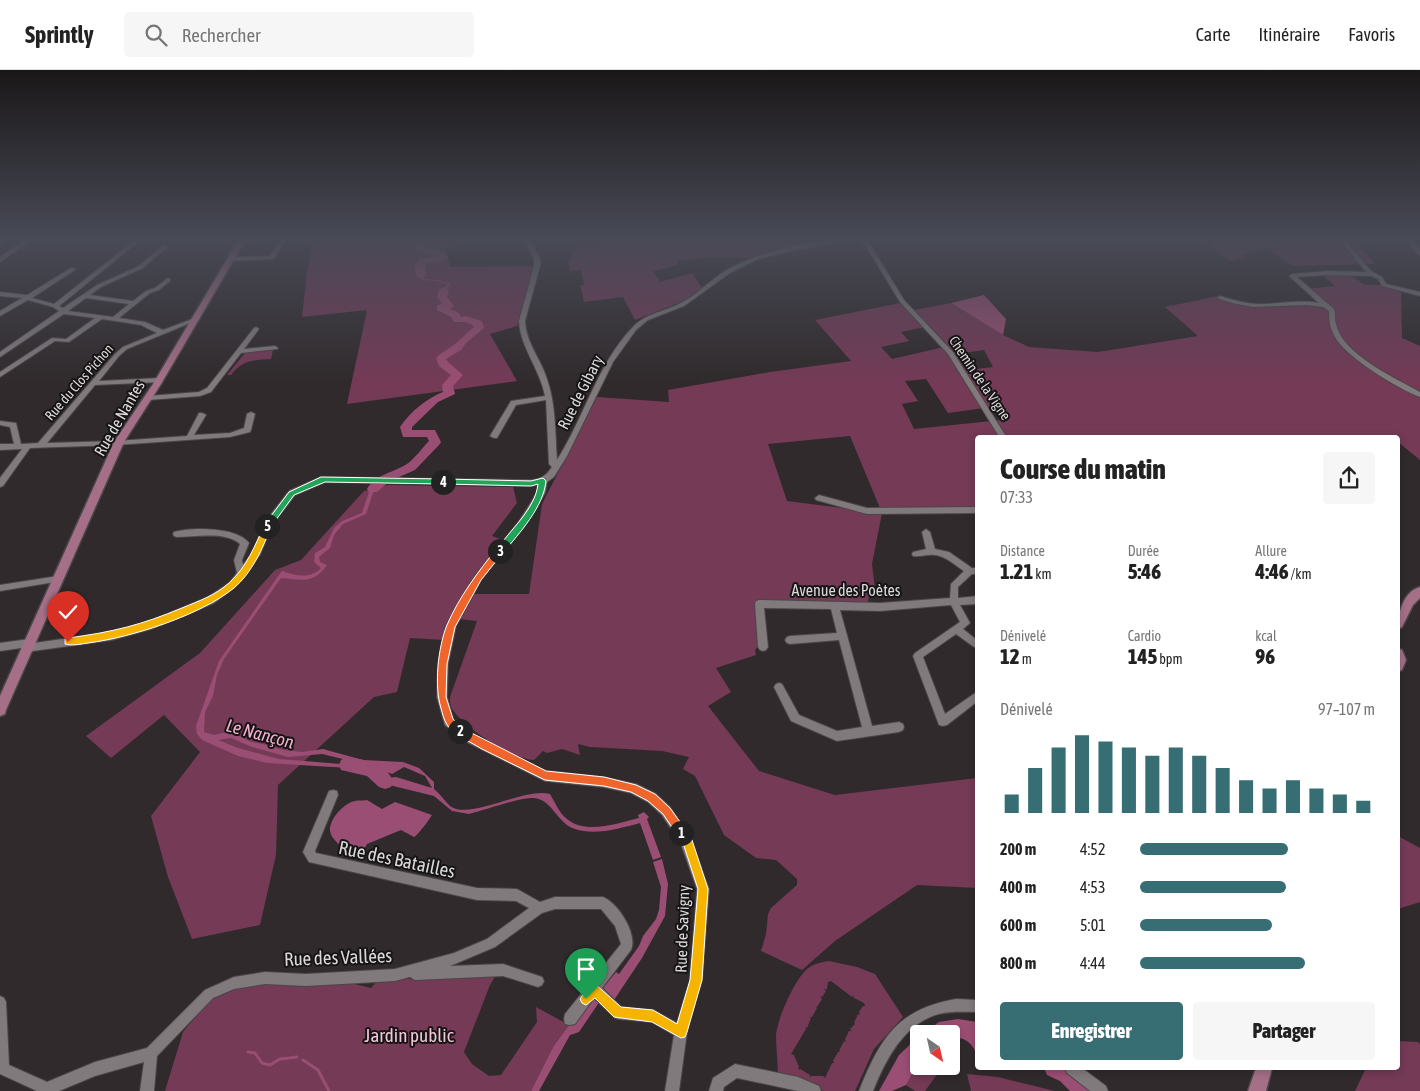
<!DOCTYPE html>
<html lang="fr">
<meta charset="utf-8">
<style>
:root{--surface:#fff;--page:#f6f6f6;--text:#222;--muted:#767676;--line:#e0e0e0;--accent:#376e73}
body{margin:0;font-family:"Asap Condensed",sans-serif;background:var(--page);color:var(--text);height:100vh;display:flex;flex-direction:column;font-size:19px;white-space:nowrap}
*{box-sizing:border-box;margin:0}
p{font-size:16px;color:var(--muted)}
.icon{flex:none;width:28px;height:28px;fill:none;stroke:currentColor;stroke-width:2;stroke-linecap:round;stroke-linejoin:round}
.map{position:relative;flex:1;overflow:hidden}
.details{position:absolute;left:975px;top:365px;width:425px;height:635px;display:flex;flex-direction:column;background:var(--surface);border-radius:5px;box-shadow:0 2px 8px #0003}
.details>*{flex:none}
.needle{width:32px;rotate:146deg}
.tools{position:absolute;left:910px;top:955px;display:grid;gap:10px}
.tools a{display:grid;place-items:center;width:50px;height:50px;border-radius:5px;background:var(--surface);box-shadow:0 2px 8px #0003;font-size:25px}
.pin{position:absolute;display:grid;place-items:center;width:42px;height:42px;color:#fff;margin:-51px -21px;border-radius:50% 50% 50% 0;rotate:-45deg;box-shadow:0 0 5px #0007}
.pin .icon{rotate:45deg}
.km{position:absolute;width:25px;height:25px;margin:-12px;border-radius:50%;background:#222;color:#fff;font-size:14px;line-height:25px;text-align:center}
.round{display:grid;place-items:center;flex:none;width:52px;height:52px;border-radius:5px;background:var(--page)}
.headline{display:flex;align-items:center;justify-content:space-between;height:85px;padding:0 25px}
h1{font-size:28px;font-weight:800;line-height:38px}
.figures{display:grid;grid-template-columns:repeat(3,1fr);gap:8px;height:85px;padding:5px 25px}
.figures div{display:grid;align-content:center}
.figures b{font-size:21px;font-weight:800}
.figures small{font-size:14px;font-weight:400}
.figures p{font-size:14px}
.chart{height:140px;padding:10px 25px}
.chart p{display:flex;justify-content:space-between}
.chart svg{width:100%;height:90px;margin-top:5px;stroke:var(--accent);stroke-width:6}
.action{display:flex;gap:10px;margin-top:auto;padding:10px 25px}
.action a{flex:1;height:58px;border-radius:5px;background:var(--accent);color:#fff;font-size:20px;font-weight:800;line-height:58px;text-align:center}
.action a+a{background:var(--page);color:var(--text)}
ul{padding:0 25px;list-style:none;font-size:16px}
li{display:grid;grid-template-columns:80px 60px 1fr;align-items:center;height:38px}
li i{height:12px;border-radius:6px;background:var(--accent)}
header{display:flex;align-items:center;gap:30px;box-sizing:border-box;height:70px;padding:0 25px;background:var(--surface);border-bottom:1px solid var(--line)}
header strong{font-size:24px}
nav{display:flex;gap:28px;margin-inline-start:auto;font-size:18px}
.search{width:350px;height:45px;background:var(--page);display:flex;align-items:center;gap:12px;box-sizing:border-box;padding:0 18px;border-radius:5px;color:var(--muted);font-size:19px}
.map>svg:first-child{display:block}
</style>
<header>
<strong>Sprintly</strong>
<div class="search"><svg class="icon" aria-label="search" viewBox="0 0 24 24"><circle cx="10" cy="10" r="6"/><path d="M15 15l6 6"/></svg>Rechercher</div>
<nav><a>Carte</a><a>Itinéraire</a><a>Favoris</a></nav>
</header>
<div class="map">
<svg width="1420" height="1021" viewBox="0 0 1420 1021">
<rect width="100%" height="100%" fill="#302a2c"/>
<!-- green -->
<g fill="#743a56" fill-rule="evenodd">
<polygon points="314,169 460,169 463,175 445,178 450,197 537,196 517,256 490,264 517,311 347,334 367,240 302,247 307,202"/>
<polygon points="616,169 845,169 780,179 749,188 711,187 677,191 678,195 653,201 660,212 692,203 703,219 686,230 635,250 623,227 584,232 580,215 584,215 581,200 570,201 568,192 573,185 571,179 616,172"/>
<polygon points="1202,169 1353,169 1375,194 1292,196 1267,178 1241,185 1245,187 1230,191"/>
<path d="M1322 205 1352 206 1365 215H1394L1401 223 1402 268 1420 276V390L1398 372V368H978L977 440 882 443 872 494 875 519H870L868 532 757 531 761 573 755 580 756 585 716 598 731 622 708 636 759 701 835 725 977 708V818L917 815 835 871 802 900 761 881 766 864 768 844 771 838 797 815V809L776 790 756 788 724 765 695 706 683 699 689 687 662 681 590 677 578 674 580 685 562 679 547 683 543 681 534 690C510 688 466 659 452 639 450 636 450 631 450 627L477 551 459 549 445 570 410 568 397 622 374 627 278 715 276 785 260 855 192 869 168 807 151 746 200 682 164 645 111 688 86 666 200 583 275 500 301 490 364 421 388 415 513 417 517 433 492 466 503 470 465 524H529L542 434 597 327 669 332 668 320 770 302 851 291 815 250 905 232 914 240 951 233 1003 265 1029 277 1098 282 1198 266 1165 237 1218 226 1254 234 1321 232 1306 219 1335 216ZM930 256 948 276 892 289 881 277 909 271 901 262ZM984 280 993 297 967 300 957 284ZM926 309 948 343 992 337 1001 350 914 359 902 334 918 331 905 311ZM850 366 882 443 787 431 768 374Z"/>
<path d="M271 279 273 280 271 289C254 290 242 290 231 305H227L245 283Z"/>
<polygon points="1398,766 1420,778 1420,832 1398,839"/>
<path d="M829 891 857 897 875 904 903 947 874 979 855 1021H824L778 1007C778 993 776 978 776 965 778 947 794 911 807 899 813 894 821 892 829 891ZM831 911 852 927 853 925 854 928 864 933 865 936H863L859 942 860 945 858 944 854 953 855 954 850 959 852 961H849L845 969 846 972 844 971 839 981 840 982H838L833 991 834 993H832L825 1008 823 1006H811L810 1008V1005L800 999 798 1000 799 997 794 985 791 984 806 959 805 957 807 958 811 948 810 947H812L817 938 815 936 817 937 822 929 820 926 822 927 826 921 824 919H827L828 912Z"/>
<polygon points="465,905 496,905 490,915 464,982 472,994 489,1006 501,1005 537,952 536,937 569,955 553,977 531,1021 165,1021 183,962 214,925 258,912 350,913 371,918 377,911"/>
<polygon points="1398,971 1418,972 1420,974 1420,1021 1355,1021 1366,998 1398,998"/>
<polygon points="919,992 919,996 947,996 947,997 943,996 925,1021 915,1021 906,1015"/>
<polygon points="967,1004 998,1007 1055,1021 971,1021"/>
</g>
<!-- water -->
<g fill="#9b4e73">
<path d="M422 169 424 170 418 176 419 178 440 182 445 187 426 189 421 194 424 209 439 210 451 214 443 222 444 228 451 235 441 237 446 241 456 244 459 250C467 249 471 249 478 252L481 257 479 261 464 270 456 280 446 282 442 287 445 294 460 304 448 314 451 323C446 326 441 326 436 328 427 333 404 353 408 364L431 361 436 365 437 371 408 400 382 409 386 405 408 398C415 379 427 386 434 364L430 362 408 365 404 362C407 351 427 330 437 326 442 325 444 326 449 323L446 313 456 304 442 294 439 287 446 281 455 278 462 268 479 257 478 254 467 249 458 251 454 244 446 243 438 237 448 233 442 229 440 223 448 214 436 211 423 210C419 204 416 197 421 190L441 186 439 183 424 182 416 178Z"/>
<polygon points="984,225 1006,249 1003,265 951,233"/>
<path d="M379 413 383 414 374 420 366 444 343 454 334 465 330 478 319 487 320 492 327 495C314 514 302 510 281 508L224 589 217 605 213 626 205 642 204 662 214 665 227 662 234 663 251 672 263 674 283 680 302 682 323 679 363 690 403 692 419 698 434 712V719C440 724 445 731 450 736 469 751 525 717 550 724 555 732 559 743 567 749 586 765 618 753 639 748L638 745 644 742 649 747 647 749 661 787 653 790 640 753C621 758 595 766 575 759 557 754 552 728 533 728 517 728 486 740 469 744L452 741 434 726 385 714 370 700 371 697 388 708 396 707 432 718 425 706 404 697 392 704 372 696 322 684 288 687 252 677 231 668 218 670 238 678 279 689 366 696 365 699 267 693 238 686 202 670 197 664 196 656 219 591 274 512 282 501C296 506 311 509 321 498L314 492 315 483 325 477 334 458 342 451 362 443 370 419Z"/>
<path d="M367 730 382 739 395 732 432 745C429 750 418 765 414 767L401 760 367 774 364 779 349 782C342 777 331 769 330 761 329 749 344 733 355 731 358 730 363 731 367 730Z"/>
<polygon points="662,789 668,814 665,846 642,888 614,930 603,918 616,902 619,904 639,876 643,866 656,849 659,840 661,817 653,792"/>
<polygon points="596,926 600,931 579,962 570,965 539,1021 531,1021 553,977 569,955 575,953"/>
<path d="M958 949 977 952V985C973 974 964 965 951 969V964H922L939 952Z"/>
<polygon points="919,966 919,992 906,1015 892,1021 879,1021 899,985"/>
</g>
<g fill="none" stroke-linecap="round" stroke-linejoin="round">
<!-- stream -->
<g stroke="#9b4e73" stroke-width="3">
<polyline points="248,982 255,983 262,993 270,995 280,989 297,987"/>
<polyline points="303,990 318,1000 329,1021"/>
</g>
<!-- river -->
<g fill="#9b4e73" fill-rule="evenodd">
<polygon points="418,169 427,169 422,177 444,182 448,188 443,191 426,193 425,196 426,206 421,209 416,206 415,196 420,189 437,186 414,180 413,178"/>
<path d="M444 217 449 220 447 227 454 236 450 239 459 243 461 247 466 246 482 251 484 258 466 273 461 280 446 289 448 292 463 305 453 316 455 324 438 332 412 357V360H435L441 372 439 375 415 400 390 411 377 422H369L367 419C376 404 393 403 407 394 415 389 422 378 429 371L427 367H403L400 357C411 341 426 329 443 322L442 315 451 305 439 296 436 288C441 282 446 281 452 276 459 272 466 263 474 257L473 255 465 252H454L451 247 437 240V235L442 234 437 227 439 220Z"/>
<path d="M347 687C365 690 385 692 393 711L391 717 385 719 379 717 367 706 341 700 339 695 341 690Z"/>
<polygon points="1044,998 1075,998 1093,1014 1097,1021 1070,1021 1060,1011 1047,1005"/>
</g>
<defs>
<g id="minor">
<polygon points="3,169 10,169 0,175 0,171"/>
<polygon points="27,169 34,169 0,192 0,187"/>
<polygon points="67,169 100,169 86,173"/>
<path d="M136 169H142L59 236 63 238 97 215 139 196 165 174 168 176 167 177 143 198 101 217 90 225 133 231 146 221 155 218 168 208 170 209V211L159 220 150 223 119 248 145 252 163 260 195 248 200 249 127 279 119 286 99 311 160 308H162V312L95 315 47 373 116 371 187 366 199 343H202L206 345 194 365 230 363 244 358 247 344 251 342 255 344 251 360 250 362 230 367 116 375 30 378 3 416 0 417V408L22 379 0 380V374H14L10 357 0 355V351L16 353 21 374 38 373 115 284 123 277 157 263 141 255 102 249 69 272 55 271 0 307V302L52 268 66 269 95 248 64 244 0 287V282L59 241 53 237 28 230 0 246V241L22 228 0 226V222L27 225 71 198H75V200L32 228 54 234ZM86 228 129 234 113 247 68 241Z"/>
<polygon points="280,169 286,169 274,189 233,191 230,189 233,187 270,186"/>
<path d="M523 169H529L540 188V196L525 251C526 273 541 289 547 309 556 335 555 363 557 390 584 348 597 295 632 258 644 244 663 242 679 234 696 226 709 211 725 201 759 181 815 169 853 169L796 180 758 189 730 203 684 236 648 250 636 260 613 292 567 386 554 407 547 412 545 423 524 457 481 510 456 556 448 594 447 627 453 649 469 663 546 701 603 707 636 714 656 724 670 737 690 767 709 819 702 910 687 962 679 1021H665L674 965 652 952 618 949 614 947 594 928 575 954 570 955 565 954 564 949 565 944 621 874 615 856 601 839H555L542 843 495 877 450 896 503 894 542 907 544 911 542 915 538 917 503 906 415 910 410 907 395 911 306 916 265 914 234 919 213 928 157 986 154 1021H140L144 992 95 1006 59 1021H37L0 1004V926L4 928 6 932 9 995 47 1012 95 992 147 978 205 920 234 907 265 902 306 904 395 899 454 883 487 869 529 838 516 831 477 830 309 792 303 782 329 721 333 720 337 721 338 725 315 781 316 783 477 818 517 819 540 832 555 827H603C618 833 638 864 631 880L602 918 621 937 653 940 677 953 690 910 697 819 681 774 662 745 648 732 631 723 603 717 545 711 461 669 445 655 437 627 438 594 446 556 475 506 518 453 537 423 538 414 531 416 325 412 295 425 272 455 260 485 235 517 214 533 151 559 112 570 26 582 23 581 21 578 0 581V573L29 569 32 570 34 573 112 562 146 553 208 527 229 513 237 503 234 490 240 474C225 461 196 467 177 467L174 466 173 464 174 462C192 457 237 457 249 473L242 490 243 495 253 482 265 452 289 421 321 407 531 410C541 409 546 406 552 397L549 394 546 330 516 335 497 368H494L490 366 511 331 545 326C540 299 520 277 519 251L534 196V188Z"/>
<polygon points="859,169 865,169 871,176 904,230 953,282 1007,368 1000,368 948,284 900,232 867,178"/>
<path d="M1339 169H1344L1371 201 1382 207 1386 214 1420 222V226L1382 216 1378 209 1371 206 1327 205 1297 207 1334 239C1336 244 1334 249 1336 254 1342 284 1395 308 1420 322V327C1398 319 1346 287 1335 267 1330 258 1329 251 1329 241L1323 237 1307 235 1253 237 1232 233 1217 228 1220 226C1233 230 1246 234 1259 234 1279 234 1299 229 1319 233L1289 206 1292 204 1327 201 1366 202Z"/>
<polygon points="1406,169 1411,169 1420,179 1420,185 1418,184"/>
<polygon points="256,257 259,259 244,279 275,276 278,278 277,279 241,283 211,322 200,326 148,330 144,328 148,326 199,322 207,318 254,258"/>
<polygon points="819,425 867,438 978,437 978,443 867,444 816,430 815,428"/>
<path d="M926 459 930 462 935 479 949 482 972 498H978V504H972L958 517V528L978 526V534L960 535 970 553 963 559 977 570 978 575 974 577 956 564 923 587 945 644 978 621V631L947 655 943 656 939 655 913 586 915 583 960 552 951 535 880 541 840 540 872 656 899 652 903 654 904 657 903 660 899 662 837 671 791 651 774 617 776 614 779 613 782 614 799 645 837 661 862 657 839 570 790 574 787 573 785 570 787 567 790 566 837 563 831 539 764 538 768 577 766 580 763 581 760 580 758 577 755 534 756 531 759 530 880 533 950 528 951 514 964 501C953 494 943 483 929 485 923 485 919 487 913 486L912 484 913 482 926 479 922 462Z"/>
<polygon points="58,506 61,507 62,509 61,511 0,521 0,515"/>
<path d="M956 929 978 930V942C964 942 952 941 939 944 904 953 885 991 873 1021H859C880 969 897 939 956 929Z"/>
<polygon points="735,994 798,1007 819,1016 821,1021 798,1021 737,1008 724,1017 723,1021 709,1021 713,1008"/>
<polygon points="1065,998 1082,998 1106,1016 1108,1021 1090,1021 1067,1003"/>
</g>
<g id="major">
<polygon points="239,169 246,169 161,314 124,372 6,640 5,644 0,646 0,626 114,372 153,314"/>
<path d="M1420 517V528L1413 535 1402 557 1398 559C1398 543 1403 522 1420 517Z"/>
<polygon points="1398,579 1402,580 1406,590 1402,600 1398,601"/>
<polygon points="1256,998 1272,998 1266,1021 1248,1021"/>
</g>
</defs>
<!-- minor casing -->
<use href="#minor" stroke="#4b4648" stroke-width="2"/>
<!-- major casing -->
<use href="#major" stroke="#4b4648" stroke-width="3"/>
<!-- minor -->
<use href="#minor" fill="#817a7d" fill-rule="evenodd"/>
<!-- major -->
<use href="#major" fill="#a56f88" fill-rule="evenodd"/>
</g>
<!-- sky -->
<linearGradient id="sky" x2="0" y2="1"><stop stop-color="#1a1718"/><stop offset="0.54" stop-color="#484a56"/><stop offset="1" stop-color="#484a56" stop-opacity="0"/></linearGradient>
<rect width="1420" height="312" fill="url(#sky)"/>
<!-- split-1 -->
<polygon fill="#f5b400" stroke="#fff" points="681,758 685,759 692,770 708,819 702,910 687,962 685,967 681,968 652,952 614,947 595,928 586,935 582,933 580,929 590,915 594,913 621,937 653,940 677,954 690,910 698,819 684,776 676,763"/>
<!-- split-2 -->
<polygon fill="#f0652b" stroke="#fff" points="460,657 546,701 604,707 636,715 655,724 670,738 685,759 686,763 685,766 678,766 663,744 648,731 631,722 604,716 545,710 482,679 456,664 456,658"/>
<!-- split-3 -->
<path fill="#f0652b" stroke="#fff" d="M497 478H503L504 481 481 510 455 557 447 594 446 627 453 649 464 661 460 665C447 660 444 650 441 638 434 616 438 577 447 555 459 527 478 502 497 478Z"/>
<!-- split-4 -->
<path fill="#22a559" stroke="#fff" d="M543 408 546 411C543 438 520 462 503 483L500 484 496 481C510 459 535 440 538 414L531 416 443 414 439 412 443 409 531 411Z"/>
<!-- split-5 -->
<polygon fill="#22a559" stroke="#fff" points="321,407 443,409 447,412 443,414 325,412 294,425 270,458 265,458 265,454 289,422"/>
<!-- split-6 -->
<path fill="#f5b400" stroke="#fff" d="M265 454H267L271 456C263 478 252 503 234 518 199 546 132 567 88 573 81 574 72 576 65 574V569L68 568C113 562 141 555 182 538 199 531 216 525 229 513 247 497 255 475 265 454Z"/>
<g text-anchor="middle" stroke-width="4" stroke-linejoin="round" paint-order="stroke">
<!-- far-street labels -->
<g font-size="14" fill="#dcd8d9" stroke="#161415">
<text transform="translate(980 308) rotate(56)" y="5">Chemin de la Vigne</text>
<text transform="translate(79 312) rotate(-49)" y="5">Rue du Clos Pichon</text>
</g>
<!-- street labels -->
<g font-size="16" fill="#dcd8d9" stroke="#161415">
<text transform="translate(580 322) rotate(-63)" y="6">Rue de Gibary</text>
<text transform="translate(119 348) rotate(-60)" y="6">Rue de Nantes</text>
<text x="846" y="526">Avenue des Poètes</text>
<text transform="translate(682 859) rotate(-88)" y="6">Rue de Savigny</text>
</g>
<!-- water labels -->
<g font-size="18" font-style="italic" fill="#f4b1ce" stroke="#161415">
<text transform="translate(260 664) rotate(15)" y="6">Le Nançon</text>
</g>
<!-- near-street labels -->
<g font-size="19" fill="#dcd8d9" stroke="#161415">
<text transform="translate(397 789) rotate(12)" y="7">Rue des Batailles</text>
<text transform="translate(338 887) rotate(-2)" y="7">Rue des Vallées</text>
</g>
<!-- near-park labels -->
<g font-size="19" fill="#f2c5d7" stroke="#161415">
<text x="409" y="972">Jardin public</text>
</g>
</g>
</svg>
<div class="tools">
<a><svg class="needle" viewBox="-14 -14 28 28"><path d="M0-13l5 13h-10z" fill="#e53935"/><path d="M0 13l5-13h-10z" fill="#767676"/></svg></a>
</div>
<div class="pin" style="left:586px;top:929px;background:#1e9e55"><svg class="icon" aria-label="arrive" viewBox="0 0 24 24"><path d="M6 21V4h12l-3 4 3 4H6"/></svg></div>
<div class="pin" style="left:68px;top:572px;background:#d93025"><svg class="icon" aria-label="check" viewBox="0 0 24 24"><path d="M5 12l5 5 9-10"/></svg></div>
<b class="km" style="left:681px;top:763px">1</b>
<b class="km" style="left:460px;top:661px">2</b>
<b class="km" style="left:500px;top:481px">3</b>
<b class="km" style="left:443px;top:412px">4</b>
<b class="km" style="left:267px;top:456px">5</b>
<section class="details">
<div class="headline"><div><h1>Course du matin</h1><p>07:33</p></div><a class="round"><svg class="icon" aria-label="share" viewBox="0 0 24 24"><path d="M12 15V3M7 8l5-5 5 5M5 13v7h14v-7"/></svg></a></div>
<div class="figures">
<div><p>Distance</p><b>1.21<small> km</small></b></div>
<div><p>Durée</p><b>5:46</b></div>
<div><p>Allure</p><b>4:46<small> /km</small></b></div>
</div>
<div class="figures">
<div><p>Dénivelé</p><b>12<small> m</small></b></div>
<div><p>Cardio</p><b>145<small> bpm</small></b></div>
<div><p>kcal</p><b>96</b></div>
</div>
<div class="chart"><p><span>Dénivelé</span>97–107 m</p>
<svg viewBox="0 0 160 44" preserveAspectRatio="none"><path d="M5 44V35M15 44V22M25 44V12M35 44V6M45 44V9M55 44V12M65 44V16M75 44V12M85 44V16M95 44V22M105 44V28M115 44V32M125 44V28M135 44V32M145 44V35M155 44V38"/></svg>
</div>
<ul>
<li><b>200 m</b>4:52<i style="width:63%"></i></li>
<li><b>400 m</b>4:53<i style="width:62%"></i></li>
<li><b>600 m</b>5:01<i style="width:56%"></i></li>
<li><b>800 m</b>4:44<i style="width:70%"></i></li>
</ul>
<div class="action"><a>Enregistrer</a><a>Partager</a></div>
</section>
</div>
